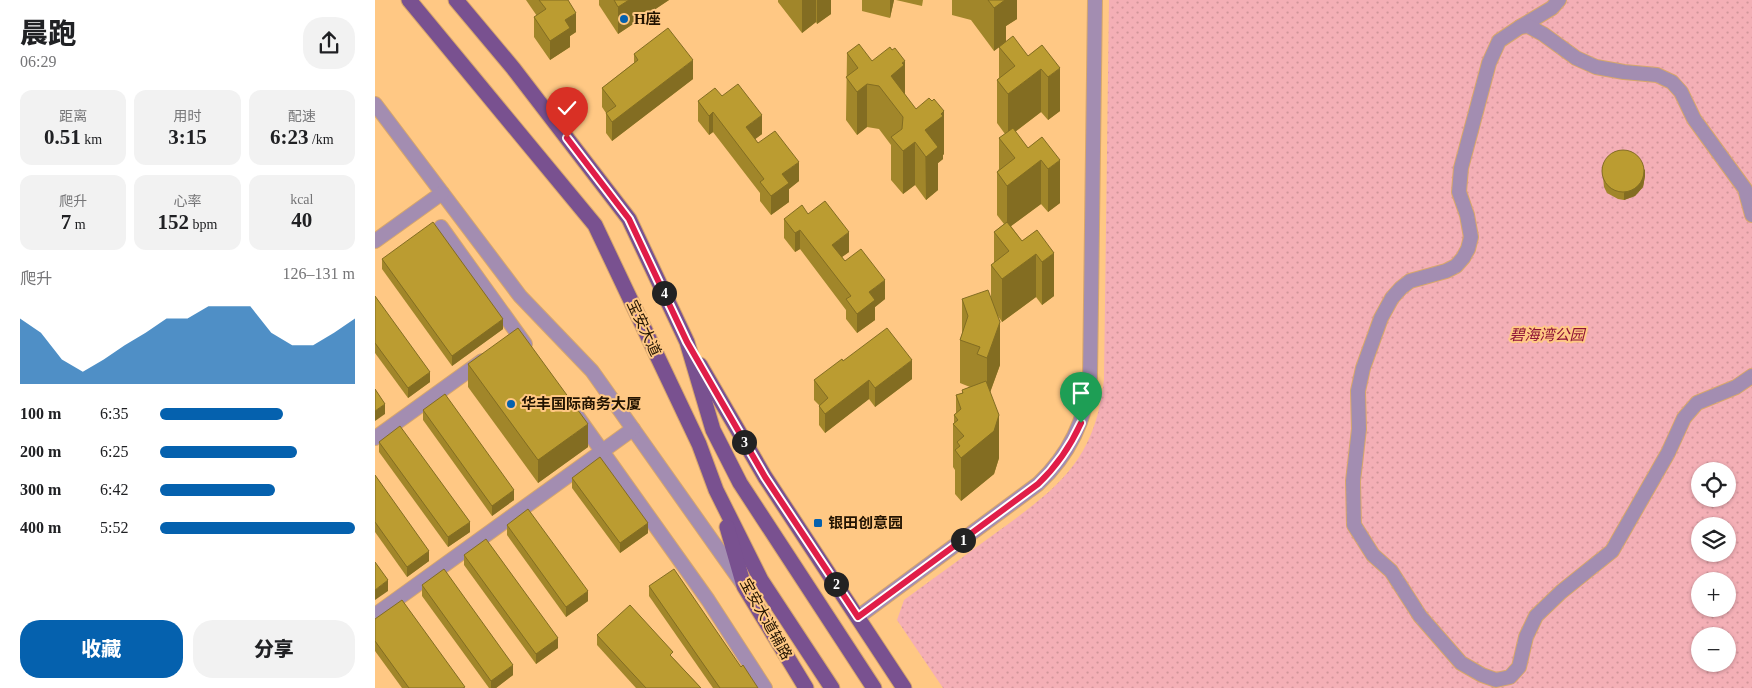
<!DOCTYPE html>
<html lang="zh">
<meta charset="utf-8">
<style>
:root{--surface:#fff;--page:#f2f2f2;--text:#202124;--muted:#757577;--accent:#0561ae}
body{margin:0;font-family:"Times New Roman","Noto Sans SC",serif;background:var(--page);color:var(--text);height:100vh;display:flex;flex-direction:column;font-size:19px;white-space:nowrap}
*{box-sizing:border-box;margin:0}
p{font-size:16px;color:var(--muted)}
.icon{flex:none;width:28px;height:28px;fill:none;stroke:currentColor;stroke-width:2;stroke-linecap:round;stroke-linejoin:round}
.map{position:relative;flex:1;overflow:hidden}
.details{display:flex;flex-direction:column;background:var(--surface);width:375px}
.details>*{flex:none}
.tools{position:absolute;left:1316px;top:462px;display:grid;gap:10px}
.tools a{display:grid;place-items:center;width:45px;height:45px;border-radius:50%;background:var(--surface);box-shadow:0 1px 4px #0004;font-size:25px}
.pin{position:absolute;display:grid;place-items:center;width:42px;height:42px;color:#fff;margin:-51px -21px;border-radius:50% 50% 50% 0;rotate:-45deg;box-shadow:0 0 5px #0007}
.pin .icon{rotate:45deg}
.km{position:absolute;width:25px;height:25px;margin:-12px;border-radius:50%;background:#222;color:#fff;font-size:14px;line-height:25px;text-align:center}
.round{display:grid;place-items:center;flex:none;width:52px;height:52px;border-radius:20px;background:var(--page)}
.overview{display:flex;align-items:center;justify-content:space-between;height:85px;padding:0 20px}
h1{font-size:28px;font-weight:800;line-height:38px}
.metrics{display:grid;grid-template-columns:repeat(3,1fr);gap:8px;height:85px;padding:5px 20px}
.metrics div{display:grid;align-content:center;border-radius:12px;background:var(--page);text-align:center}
.metrics b{font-size:21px;font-weight:800}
.metrics small{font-size:14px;font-weight:400}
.metrics p{font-size:14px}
.chart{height:140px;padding:10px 20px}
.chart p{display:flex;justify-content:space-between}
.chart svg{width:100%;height:90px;margin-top:5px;fill:var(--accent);opacity:.7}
.action{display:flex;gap:10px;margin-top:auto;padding:10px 20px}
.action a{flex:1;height:58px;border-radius:20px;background:var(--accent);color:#fff;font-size:20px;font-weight:800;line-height:58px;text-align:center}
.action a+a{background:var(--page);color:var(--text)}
ul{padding:0 20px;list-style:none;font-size:16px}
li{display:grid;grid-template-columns:80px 60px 1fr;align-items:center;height:38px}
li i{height:12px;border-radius:6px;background:var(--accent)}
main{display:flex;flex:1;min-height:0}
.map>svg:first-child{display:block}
</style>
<main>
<section class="details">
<div class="overview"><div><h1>晨跑</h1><p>06:29</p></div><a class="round"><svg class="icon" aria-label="share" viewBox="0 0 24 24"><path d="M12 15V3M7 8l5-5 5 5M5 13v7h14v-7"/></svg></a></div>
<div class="metrics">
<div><p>距离</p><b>0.51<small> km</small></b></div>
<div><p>用时</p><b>3:15</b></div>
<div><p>配速</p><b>6:23<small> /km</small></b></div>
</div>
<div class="metrics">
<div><p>爬升</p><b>7<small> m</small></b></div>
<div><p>心率</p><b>152<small> bpm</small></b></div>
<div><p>kcal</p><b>40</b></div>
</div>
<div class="chart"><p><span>爬升</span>126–131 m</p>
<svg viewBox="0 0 160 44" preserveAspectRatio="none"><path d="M0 44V12L10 19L20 32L30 38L40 32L50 25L60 19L70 12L80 12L90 6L100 6L110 6L120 19L130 25L140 25L150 19L160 12V44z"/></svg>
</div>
<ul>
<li><b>100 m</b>6:35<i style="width:63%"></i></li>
<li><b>200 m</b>6:25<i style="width:70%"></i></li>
<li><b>300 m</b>6:42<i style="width:59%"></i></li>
<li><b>400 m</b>5:52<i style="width:100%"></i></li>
</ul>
<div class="action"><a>收藏</a><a>分享</a></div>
</section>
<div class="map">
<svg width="1377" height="688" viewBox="0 0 1377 688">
<defs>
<pattern id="green-dots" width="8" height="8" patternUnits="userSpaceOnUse" patternTransform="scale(1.25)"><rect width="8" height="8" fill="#f4afb6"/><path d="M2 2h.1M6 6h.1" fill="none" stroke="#d1969b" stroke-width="1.8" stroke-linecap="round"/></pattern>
</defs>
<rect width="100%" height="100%" fill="#ffc884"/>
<!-- green -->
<path fill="url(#green-dots)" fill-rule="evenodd" d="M734 0H1377V688H568L522 620 529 600C559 578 589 556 618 535 681 489 720 463 729 379ZM1325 471H1352V499H1325ZM1325 526H1352V554H1325ZM1325 581H1352V609H1325ZM1325 636H1352V664H1325Z"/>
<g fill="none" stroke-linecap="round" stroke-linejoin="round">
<defs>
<g id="minor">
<polyline points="1145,27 1177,8 1184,0"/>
<polyline points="0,104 145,296 217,371 367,583"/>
<polyline points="1377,215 1370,189 1319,119 1306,92 1297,82 1282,75 1249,72 1221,67 1201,58 1168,34 1153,26 1145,27 1124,41 1114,63 1086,168 1084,192 1092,215 1096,237 1093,249 1088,258 1081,266 1071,271 1035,281 1026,288 1017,298 1006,318 988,368 983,391 984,429 978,481 979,525 998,555 1016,571 1045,616 1086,663 1107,675 1121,680 1135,677 1144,667 1151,637 1161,616 1186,592 1237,551 1293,453 1309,418 1322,403 1361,387 1377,376"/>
<polyline points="66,227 150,344"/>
<polyline points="0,241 67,193"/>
<polyline points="202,416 333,600 390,688"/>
<polyline points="0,438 107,361"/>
<polyline points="0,615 258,429"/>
<path d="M483 617 663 484C694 455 711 421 715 378L720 0"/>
</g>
<g id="major">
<polyline points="34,0 220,225 324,444 341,490 386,580 457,688"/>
<polyline points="81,0 138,68 254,219 312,342 338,430 365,483 499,688"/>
<polyline points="325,365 390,477 529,688"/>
<polyline points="352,527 369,586 431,688"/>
</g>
</defs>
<!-- minor casing -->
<use href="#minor" stroke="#d7a76c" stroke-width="16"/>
<!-- major casing -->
<use href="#major" stroke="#d7a76c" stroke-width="17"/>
<!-- minor -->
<use href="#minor" stroke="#a38db1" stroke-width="14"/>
<!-- major -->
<use href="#major" stroke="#795190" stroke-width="15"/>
</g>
<!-- wall -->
<g fill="#a1862a">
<polygon points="151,0 193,0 201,32 195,36 195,47 175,60 159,37 159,17 162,16"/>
<polygon points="224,0 294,0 243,34 224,5"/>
<polygon points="403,0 456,0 456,14 442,24 441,22 427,33 403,2"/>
<polygon points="487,0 519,0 515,18 487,11"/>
<polygon points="521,0 548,0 547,6"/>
<polygon points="577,0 642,0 642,19 631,26 631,42 653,56 667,45 685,111 673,120 666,112 640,132 653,148 667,137 685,203 673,212 666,204 636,226 647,241 662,230 679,296 667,305 661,297 627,322 623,316 625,365 615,392 624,458 619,474 586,501 580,494 580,470 578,467 578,424 579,423 579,415 581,413 581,395 587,393 587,390 595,387 585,383 585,340 587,334 587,299 616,299 616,265 619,263 619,232 629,224 622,215 622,172 624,169 624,138 630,134 622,123 622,80 624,78 624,47 619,51 596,20 577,15"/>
<polygon points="472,53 497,61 530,95 569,154 568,155 568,159 563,163 563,190 551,200 540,185 528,194 516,180 516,145 504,129 492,127 482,135 471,120"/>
<polygon points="259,54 318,79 237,141 231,133 231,113 227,107 227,88 259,63"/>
<polygon points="347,96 387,134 380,139 383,143 424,181 414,189 414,202 396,215 385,201 385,193 338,132 334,135 323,121 323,101"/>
<polygon points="1227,167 1270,176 1268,187 1260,196 1249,200 1243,199 1232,193 1229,187"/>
<polygon points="433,214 474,252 467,257 470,261 510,299 500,307 500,320 482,333 471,319 471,310 425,249 420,252 409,238 409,219"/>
<polygon points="7,259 128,329 77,366 7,269"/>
<polygon points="0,296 55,382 33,398 0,353"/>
<polygon points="468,361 537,379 500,407 494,399 450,433 444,425 444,405 439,400 439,380"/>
<polygon points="93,364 213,447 163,483 93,387"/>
<polygon points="48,410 139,500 117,516 48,420"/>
<polygon points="4,442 95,532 73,547 4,452"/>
<polygon points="0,475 54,561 32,577 0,532"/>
<polygon points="197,478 273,533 245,553 197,488"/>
<polygon points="132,525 213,601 191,617 132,535"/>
<polygon points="89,555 183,648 161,664 89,565"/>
<polygon points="47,585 138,675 121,688 114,688 47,596"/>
<polygon points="274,586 366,667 383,688 338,688 274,596"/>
<polygon points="0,619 90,688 27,688 0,651"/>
<polygon points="222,635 298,658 326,688 261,688 222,645"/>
</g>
<!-- shaded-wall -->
<g fill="#836d22">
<polygon points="254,0 294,0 243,34 243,7"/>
<polygon points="427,0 441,0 441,22 427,33"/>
<polygon points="442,0 456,0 456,14 442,24"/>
<polygon points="515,0 519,0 515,18"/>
<polygon points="623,0 642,0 642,19 631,26 631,42 619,51 619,8"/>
<polygon points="201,13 201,32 195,36 195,47 175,60 175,41 190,20"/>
<polygon points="318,60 318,79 237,141 237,122"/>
<polygon points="530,61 530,104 516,76 527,63"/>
<polygon points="685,68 685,111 673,120 673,77"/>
<polygon points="666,69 666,112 633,137 633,94"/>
<polygon points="492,84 492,127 482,135 482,92"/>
<polygon points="569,111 569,154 568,155 568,159 563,163 563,190 551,200 550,130"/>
<polygon points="338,112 338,132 334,135 334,116"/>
<polygon points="387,115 387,134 371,146 371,127"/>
<polygon points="540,142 540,185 528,194 528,151"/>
<polygon points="666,160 666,204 632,229 632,186"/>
<polygon points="685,160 685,203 673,212 673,169"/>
<polygon points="424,162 424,181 414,189 414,202 396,215 396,196 407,174"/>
<polygon points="1270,169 1270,176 1268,187 1260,196 1249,200 1249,193"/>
<polygon points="425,230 425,249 420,252 420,233"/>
<polygon points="474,232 474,252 457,264 457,245"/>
<polygon points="679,253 679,296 667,305 667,262"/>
<polygon points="661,254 661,297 627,322 627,279"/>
<polygon points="510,280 510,299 500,307 500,320 482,333 482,314 494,292"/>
<polygon points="128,319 128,329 77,366 77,356"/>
<polygon points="625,322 625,365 612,401 612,358"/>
<polygon points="537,360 537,379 500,407 500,388"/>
<polygon points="55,372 55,382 33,398 33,388"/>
<polygon points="494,380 494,399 450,433 450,414"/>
<polygon points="10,404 10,414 0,421 0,411"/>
<polygon points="624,415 624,458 619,474 586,501 586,458"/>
<polygon points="213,424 213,447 163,483 163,460"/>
<polygon points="139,490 139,500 117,516 117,506"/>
<polygon points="95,522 95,532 73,547 73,537"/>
<polygon points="273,523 273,533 245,553 245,543"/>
<polygon points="54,551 54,561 32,577 32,567"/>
<polygon points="13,580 13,591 0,600 0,590"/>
<polygon points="213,591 213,601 191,617 191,607"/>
<polygon points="183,638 183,648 161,664 161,654"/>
<polygon points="138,665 138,675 121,688 116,688 116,681"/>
</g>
<!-- building -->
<g fill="#bb9c31" stroke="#836d22">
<polygon points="164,0 193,0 201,13 190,20 195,28 175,41 159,17 171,9"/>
<polygon points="239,0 254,0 243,7"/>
<polygon points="613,0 630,0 619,8"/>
<polygon points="293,28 318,60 237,122 231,113 241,106 227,88 263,60 259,54"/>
<polygon points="638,36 653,56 667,45 685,68 673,77 666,69 633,94 622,80 640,66 624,47"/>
<polygon points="484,44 497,61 515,47 517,50 520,48 530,61 527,63 529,65 516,76 541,109 554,98 557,101 559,99 569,111 566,114 568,116 550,130 563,147 551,157 540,142 528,151 516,137 527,129 528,117 504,86 492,84 482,92 471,77 483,68 472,53"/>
<polygon points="363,84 387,115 371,127 383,143 400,131 424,162 407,174 414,183 396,196 385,182 389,179 338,112 334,116 323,101 340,88 347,96"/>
<polygon points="638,128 653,148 667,137 685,160 673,169 666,160 632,186 622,172 640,158 624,138"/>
<circle cx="1248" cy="171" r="21"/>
<polygon points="450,201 474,232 457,245 470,261 486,249 510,280 494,292 500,300 482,314 471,299 476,296 425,230 420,233 409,219 427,205 433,214"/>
<polygon points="58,222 128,319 77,356 7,259"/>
<polygon points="632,222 647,241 662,230 679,253 667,262 661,254 627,279 616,265 634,251 619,232"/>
<polygon points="613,290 625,322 612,358 602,354 605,347 585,340 593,316 587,299"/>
<polygon points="0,296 55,372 33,388 0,343"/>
<polygon points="143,328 213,424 163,460 93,364"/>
<polygon points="512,328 537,360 500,388 494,380 450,414 444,406 453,398 439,380 467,359 468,361"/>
<polygon points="611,381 624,415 619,431 586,458 580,450 585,446 582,442 589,436 578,424 583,420 579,415 586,409 581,395 588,393 587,390"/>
<polygon points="0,389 10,404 0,411"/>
<polygon points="70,394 139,490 117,506 48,410"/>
<polygon points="25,426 95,522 73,537 4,442"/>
<polygon points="225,457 273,523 245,543 197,478"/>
<polygon points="0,475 54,551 32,567 0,522"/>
<polygon points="153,509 213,591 191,607 132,525"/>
<polygon points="111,539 183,638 161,654 89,555"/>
<polygon points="0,562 13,580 0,590"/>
<polygon points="69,569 138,665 116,681 47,585"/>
<polygon points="299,569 366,667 368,665 383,688 345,688 274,586"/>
<polygon points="27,600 90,687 88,688 34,688 0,641 0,619"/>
<polygon points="255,605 298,652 295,655 326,688 271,688 222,635"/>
</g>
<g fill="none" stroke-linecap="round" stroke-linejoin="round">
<defs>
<path id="route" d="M192 138 254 219 312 342 390 477 483 617 663 484C682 466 695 447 706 423"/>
</defs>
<!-- route casing -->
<use href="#route" stroke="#fff" stroke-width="10"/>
<!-- route -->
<use href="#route" stroke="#e11d48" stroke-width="6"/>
</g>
<!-- markers -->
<g fill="#0561ae" stroke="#ffc884" stroke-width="2">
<circle cx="249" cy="19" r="5"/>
<circle cx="136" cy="404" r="5"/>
<rect x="438" y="518" width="10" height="10" rx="2.5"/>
</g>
<g text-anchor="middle" stroke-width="4" stroke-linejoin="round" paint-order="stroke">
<!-- poi labels -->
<g font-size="15" font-weight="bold" fill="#221301" stroke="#ffc884" text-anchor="start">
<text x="259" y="24">H座</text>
<text x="146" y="409">华丰国际商务大厦</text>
<text x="453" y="528">银田创意园</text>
</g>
<!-- street labels -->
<g font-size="15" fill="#221301" stroke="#ffc884">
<text transform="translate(269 328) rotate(65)" y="5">宝安大道</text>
<text transform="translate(391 619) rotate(61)" y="5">宝安大道辅路</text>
</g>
<!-- park labels -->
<g font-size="15" font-style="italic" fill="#8e1136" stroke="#ffc884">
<text x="1172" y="340">碧海湾公园</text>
</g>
</g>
</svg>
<div class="tools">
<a><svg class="icon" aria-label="locate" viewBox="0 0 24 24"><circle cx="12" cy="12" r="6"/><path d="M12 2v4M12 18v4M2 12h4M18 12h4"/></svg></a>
<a><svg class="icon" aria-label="layers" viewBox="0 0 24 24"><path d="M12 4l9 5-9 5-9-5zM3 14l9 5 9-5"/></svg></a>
<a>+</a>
<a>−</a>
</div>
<div class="pin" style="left:706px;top:423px;background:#1e9e55"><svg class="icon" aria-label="arrive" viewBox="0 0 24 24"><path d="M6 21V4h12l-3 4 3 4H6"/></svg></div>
<div class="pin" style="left:192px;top:138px;background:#d93025"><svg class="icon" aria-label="check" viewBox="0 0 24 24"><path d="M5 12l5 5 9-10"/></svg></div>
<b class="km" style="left:588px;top:540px">1</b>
<b class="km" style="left:461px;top:584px">2</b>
<b class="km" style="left:369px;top:442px">3</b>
<b class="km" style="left:289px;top:293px">4</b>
</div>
</main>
